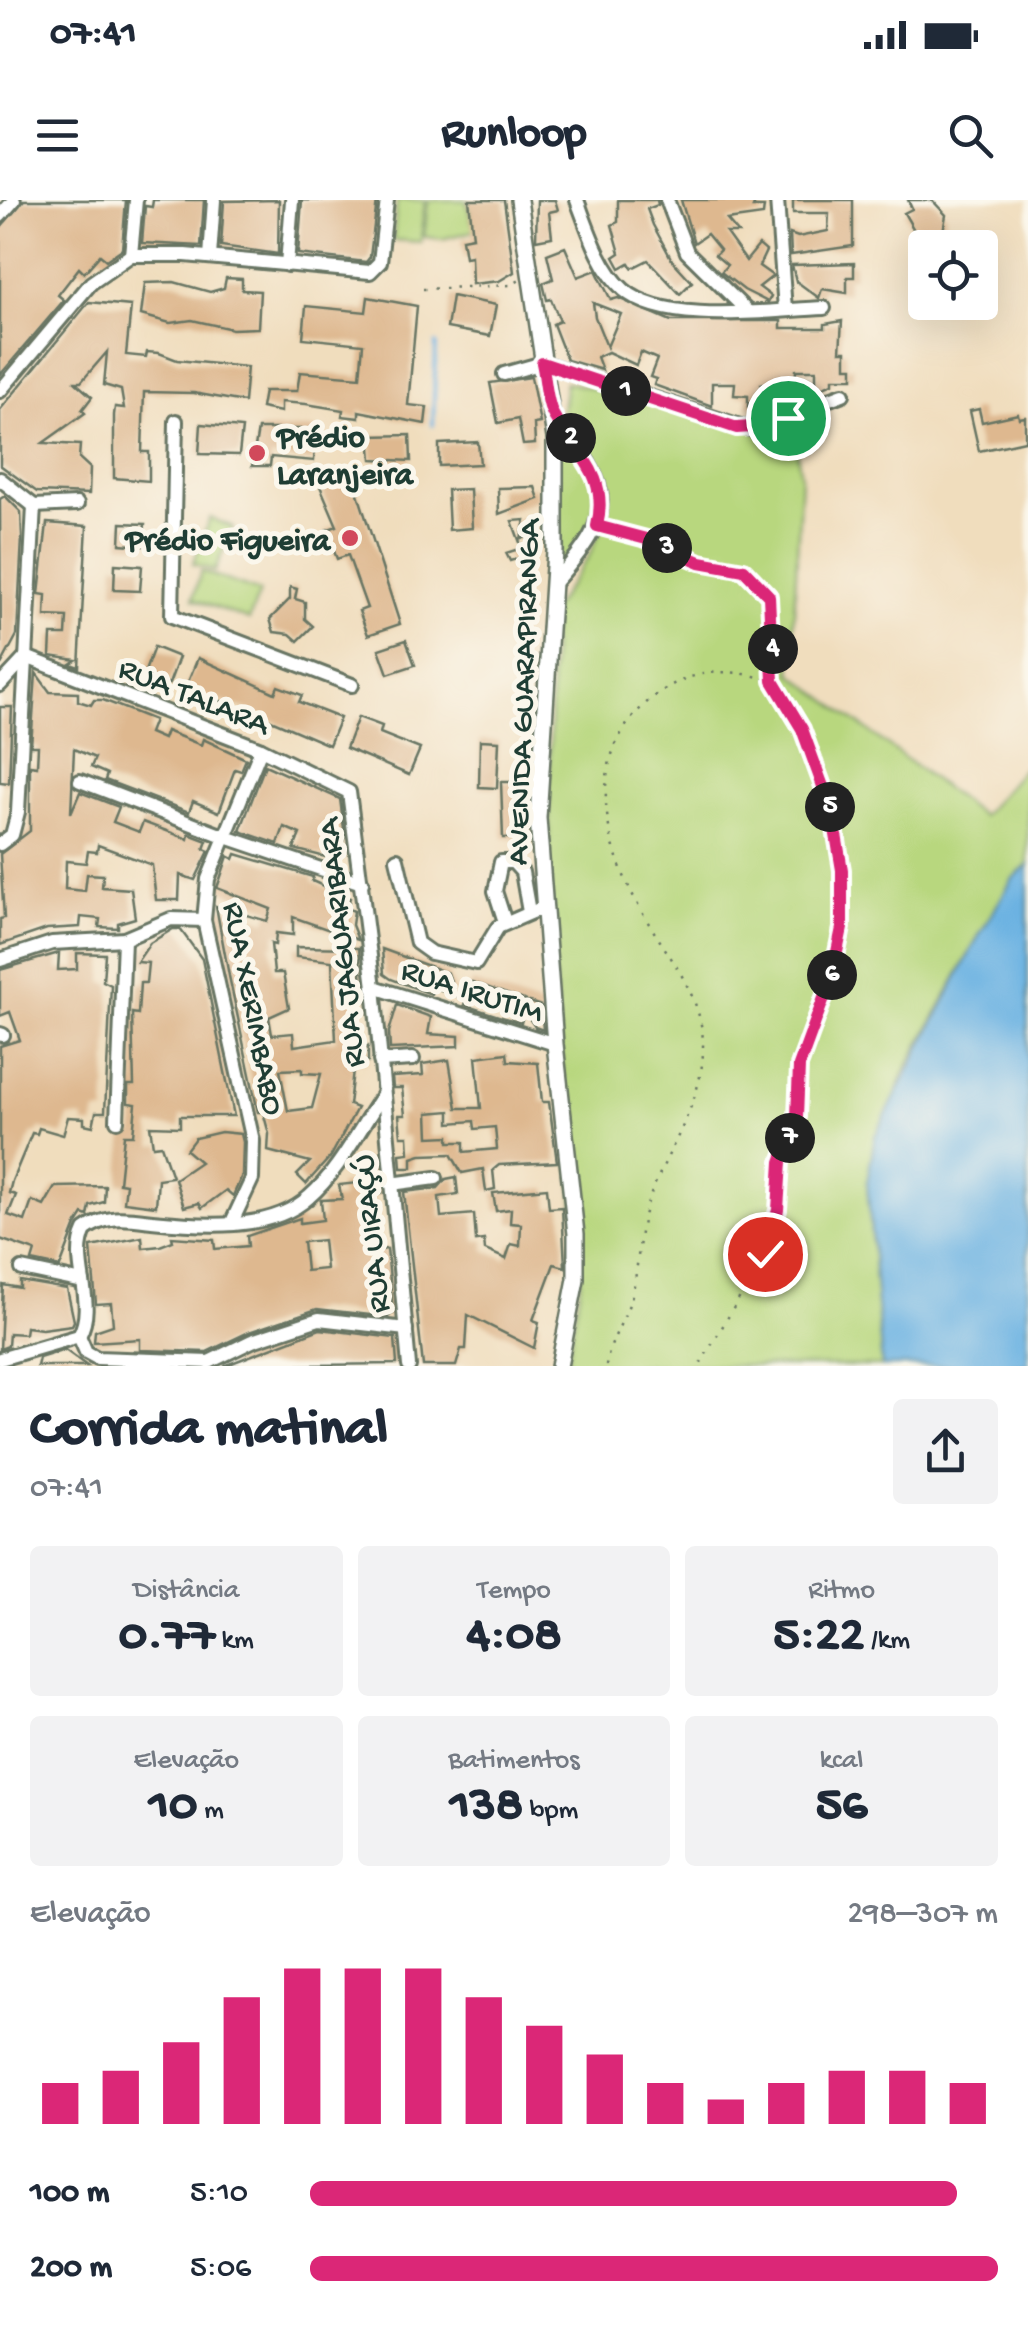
<!DOCTYPE html>
<html lang="pt">
<meta charset="utf-8">
<style>
:root{--surface:#fff;--page:#f2f2f3;--text:#1f2937;--muted:#747a83;--accent:#db2777}
body{margin:0;font-family:"Gochi Hand",sans-serif;background:var(--page);color:var(--text);height:100vh;display:flex;flex-direction:column;font-size:38px;white-space:nowrap}
*{box-sizing:border-box;margin:0}
p{font-size:32px;color:var(--muted)}
.icon{flex:none;width:55px;height:55px;fill:none;stroke:currentColor;stroke-width:2;stroke-linecap:round;stroke-linejoin:round}
.map{position:relative;height:1166px;overflow:hidden}
.side{display:flex;flex-direction:column;background:var(--surface);flex:1}
.side>*{flex:none}
.fabs{position:absolute;left:908px;top:30px;display:grid;gap:20px}
.fabs a{display:grid;place-items:center;width:90px;height:90px;border-radius:10px;background:var(--surface);box-shadow:0 10px 40px #0002;font-size:50px}
.pin{position:absolute;display:grid;place-items:center;width:85px;height:85px;color:#fff;margin:-42px;border:5px solid #fff;border-radius:50%;box-shadow:0 2px 10px #0007}
.km{position:absolute;width:50px;height:50px;margin:-25px;border-radius:50%;background:#222;color:#fff;font-size:28px;line-height:50px;text-align:center}
.round{display:grid;place-items:center;flex:none;width:105px;height:105px;border-radius:10px;background:var(--page)}
.overview{display:flex;align-items:center;justify-content:space-between;height:170px;padding:0 30px}
h1{font-size:55px;font-weight:700;line-height:75px}
.metrics{display:grid;grid-template-columns:repeat(3,1fr);gap:15px;height:170px;padding:10px 30px}
.metrics div{display:grid;align-content:center;border-radius:10px;background:var(--page);text-align:center}
.metrics b{font-size:50px;font-weight:700}
.metrics small{font-size:28px;font-weight:400}
.metrics p{font-size:28px}
.chart{height:280px;padding:20px 30px}
.chart p{display:flex;justify-content:space-between}
.chart svg{width:100%;height:180px;margin-top:10px;stroke:var(--accent);stroke-width:6}
ul{padding:0 30px;list-style:none;font-size:32px}
li{display:grid;grid-template-columns:160px 120px 1fr;align-items:center;height:75px}
li i{height:25px;border-radius:12px;background:var(--accent)}
.status{display:flex;justify-content:space-between;align-items:center;height:70px;padding:0 50px;background:var(--surface);direction:ltr}
.status svg{height:28px;fill:currentColor}
header{display:flex;justify-content:space-between;align-items:center;height:130px;padding:0 30px;background:var(--surface);font-size:45px;font-weight:700}
.map>svg:first-child{display:block}
</style>
<div class="status"><b>07:41</b><svg viewBox="0 0 49 12"><path d="M0 12V9h3v3zM5 12V6h3v6zM10 12V3h3v9zM15 12V0h3v12zM26 1h20v11H26zM47 4h2v5h-2z"/></svg></div>
<header><svg class="icon" aria-label="menu" viewBox="0 0 24 24"><path d="M4 6h16M4 12h16M4 18h16"/></svg>Runloop<svg class="icon" aria-label="search" viewBox="0 0 24 24"><circle cx="10" cy="10" r="6"/><path d="M15 15l6 6"/></svg></header>
<div class="map">
<svg width="1028" height="1166" viewBox="0 0 1028 1166">
<rect width="100%" height="100%" fill="#fbf7ec"/>
<filter id="ink" filterUnits="userSpaceOnUse"><feTurbulence type="fractalNoise" baseFrequency=".01" numOctaves="2"/><feDisplacementMap in="SourceGraphic" scale="20" xChannelSelector="R" yChannelSelector="G"/><feConvolveMatrix kernelMatrix="1 2 1 2 8 2 1 2 1" color-interpolation-filters="sRGB"/></filter>
<filter id="wash" filterUnits="userSpaceOnUse"><feTurbulence type="fractalNoise" baseFrequency=".0048" numOctaves="4" result="noise"/><feDisplacementMap in="SourceGraphic" scale="40" xChannelSelector="R" yChannelSelector="G"/><feGaussianBlur stdDeviation="2.25" result="paint"/><feColorMatrix in="noise" values="0 0 0 0 0 0 0 0 0 0 0 0 0 0 0 0 0 1.4 0 .05"/><feComposite in="paint" operator="in"/></filter>
<g filter="url(#wash)">
<rect width="100%" height="100%" fill="#f0ddbd"/>
<!-- green -->
<g fill="#b8d77e" stroke="#6c8a59" stroke-width="2.5">
<polygon points="397,0 425,0 421,42 393,40"/>
<polygon points="428,0 466,0 474,31 442,39 424,37"/>
<polygon points="566,182 794,235 801,276 791,473 982,616 1028,563 1028,665 1013,679 977,739 903,875 867,982 882,1166 566,1166 581,1081 548,707 552,410 589,356 608,313 602,274 562,211"/>
<path d="M557 229C567 242 580 254 588 267 608 300 583 345 560 369Z"/>
<polygon points="210,318 233,327 215,371 193,364"/>
<polygon points="201,371 260,392 249,420 193,399"/>
</g>
<!-- water -->
<polygon fill="#6cb2e2" stroke="#46788b" stroke-width="2.5" points="1028,665 1028,1166 882,1166 867,982 875,936 977,739 1013,678"/>
<g fill="none" stroke-linecap="round" stroke-linejoin="round">
<!-- stream -->
<polyline stroke="#6cb2e2" stroke-width="4" points="433,225 436,144"/>
</g>
<g id="blocks">
<!-- building -->
<g fill="#deb88f" fill-rule="evenodd">
<polygon points="24,0 126,0 122,49 106,60 100,55 84,73 79,68 58,95 64,100 0,175 0,28"/>
<polygon points="153,0 204,0 201,46 142,43 145,6 152,7"/>
<polygon points="279,0 278,54 221,46 224,1"/>
<polygon points="302,0 377,1 370,57 366,62 298,54"/>
<polygon points="469,0 504,0 514,72 499,81 472,84 471,56 465,57 462,39 473,37"/>
<polygon points="537,0 555,0 558,10 549,12 552,37 536,40"/>
<polygon points="618,0 657,0 658,5 647,9 653,25 672,60 692,82 680,94 648,60 632,68 629,63 620,68 614,57 620,53 612,25 618,22"/>
<polygon points="681,0 756,0 753,7 764,7 763,15 727,20 738,33 726,33 746,61 759,45 766,51 759,66 773,76 759,87 771,96 768,102 744,90 721,72 727,65 715,55 720,50 707,34 694,43"/>
<polygon points="793,0 853,0 853,46 791,55 790,34 798,37 828,31 829,13 793,13"/>
<polygon points="908,0 932,0 946,15 943,32 932,31 918,37 904,13 912,9"/>
<path d="M565 47 578 77 596 70 611 100 618 98 671 121H781V128H825V124L842 121 840 151H846V167H853V178H833V183L816 190V170H796L794 202 784 206 782 184H761V207H748V196L734 195 735 183H712V206L654 185 656 179 650 177 657 159 641 152 636 165 608 152 597 157 602 170 567 160 553 124 560 121 551 99 547 100 543 83 553 79 547 54ZM593 103 621 114 607 147 595 117Z"/>
<polygon points="854,63 854,77 847,77 847,93 822,89 819,98 796,81 792,65"/>
<polygon points="226,78 242,79 242,90 260,91 258,128 232,129 192,120 170,123 141,115 145,83 174,82 210,92 224,88"/>
<polygon points="452,96 496,105 490,136 447,128"/>
<polygon points="368,97 417,106 408,205 427,207 425,224 359,211 359,218 342,216 343,210 306,204 281,202 281,212 261,208 264,191 297,191 300,172 360,177 363,144 303,138 306,106 366,112"/>
<polygon points="89,102 131,106 126,155 146,157 147,152 159,153 177,160 247,167 244,202 194,193 144,192 142,252 149,252 149,281 114,278 114,215 115,207 124,208 121,190 104,185 107,152 81,182 75,182 92,197 82,210 85,213 43,243 80,245 79,258 90,268 89,294 37,292 0,265 0,210"/>
<polygon points="531,177 540,223 534,224 535,244 523,245 518,219 498,223 490,183"/>
<polygon points="979,209 982,222 1018,214 1019,218 1025,217 1025,241 979,251 970,211"/>
<polygon points="201,224 242,228 239,255 199,254"/>
<polygon points="258,229 316,229 314,261 271,257 270,266 252,266"/>
<polygon points="410,235 411,261 372,259 370,236"/>
<polygon points="478,242 480,264 439,266 439,244"/>
<polygon points="352,275 400,424 368,435 359,411 367,408 348,355 337,359 326,330 337,326 320,286"/>
<polygon points="535,287 539,299 499,314 498,288"/>
<polygon points="470,289 472,328 449,330 447,290"/>
<polygon points="5,296 21,312 22,338 17,435 1,465 0,299"/>
<polygon points="525,320 521,339 530,336 536,353 510,361 506,353 522,348 512,321"/>
<polygon points="47,323 87,326 79,467 70,464 76,460 50,456 51,435 66,435 67,417 45,416 46,395 39,394"/>
<polygon points="121,323 145,324 143,346 120,344"/>
<polygon points="115,364 142,366 140,391 114,390"/>
<polygon points="290,387 297,389 295,399 305,402 305,419 313,426 298,441 290,434 274,432 270,419 290,399"/>
<polygon points="406,440 415,465 388,474 379,449"/>
<polygon points="154,447 179,457 169,484 144,474"/>
<polygon points="198,458 275,493 278,486 302,495 299,502 340,518 329,545 250,511 185,489"/>
<polygon points="36,473 50,492 78,493 78,501 91,505 94,500 103,500 154,520 149,533 163,539 166,531 201,545 203,539 246,559 241,571 235,569 219,612 193,601 189,612 105,580 107,574 91,567 95,558 74,549 71,613 80,592 119,607 113,622 139,632 143,622 188,639 189,634 207,641 204,649 209,651 195,680 180,675 179,700 156,700 152,665 98,645 97,652 88,651 86,663 66,661 65,689 85,691 87,674 103,675 102,687 131,689 135,718 118,723 118,728 99,727 100,719 81,717 80,727 47,729 0,745 0,719 4,718 0,654 30,631 30,565 37,566 38,546 31,546"/>
<polygon points="0,507 12,507 9,583 0,582"/>
<polygon points="358,517 382,526 380,533 420,549 409,575 346,548"/>
<polygon points="480,540 499,541 497,588 479,587"/>
<polygon points="265,565 340,599 345,636 337,660 294,649 300,634 284,627 278,644 240,631"/>
<polygon points="501,582 518,582 521,638 503,638"/>
<path d="M236 654 313 677 312 681 350 698 347 708 354 711 352 725 358 740 293 717V735L276 733 275 745 271 744 274 773H283L289 808 269 817 272 835 293 833 294 846 336 840 332 761 296 757V747L359 748 362 785 356 786 360 846H368V862L354 861 349 905 357 908 331 956 306 984 297 975 310 962 268 951 269 934 263 912H258L229 776 216 706 267 721 271 709 217 688 228 656 234 659ZM302 869V873L321 874 312 908 288 911 280 870Z"/>
<polygon points="173,729 180,729 202,759 234,916 180,916 180,927 150,926 153,946 161,945 172,977 158,979 156,1006 124,1002 126,984 119,983 124,935 133,935 136,904 128,903 128,885 134,885 132,813 138,814 140,783 146,783 148,763 137,762 150,743"/>
<polygon points="382,749 448,773 456,796 434,787 431,794 391,779 384,774"/>
<polygon points="59,753 58,770 77,769 77,753 105,754 103,781 111,785 105,912 96,912 93,926 84,924 84,918 68,917 63,935 39,928 37,934 32,933 12,981 9,993 16,995 8,1015 25,1021 32,1001 44,1006 55,987 105,986 104,1002 90,1006 88,1016 83,1014 76,1025 60,1067 32,1061 35,1051 0,1039 0,846 20,840 10,812 0,816 0,770"/>
<polygon points="472,782 541,806 543,830 535,827 524,811 521,823 464,805"/>
<polygon points="397,805 431,817 428,834 459,836 459,846 390,849 389,832"/>
<path d="M507 853 508 861 538 863 542 902H549L557 962 499 965 493 970 495 989 486 991 483 969 462 973 451 954 421 955 412 958V968H401L400 954 409 953 408 936H401L399 915H405L402 888H393L392 877 423 875 422 864 449 860 457 908H481L476 857ZM450 911V923L474 921 475 929 495 927 497 949 464 952V942H449V936L429 937 428 913Z"/>
<polygon points="221,932 241,934 243,942 242,975 233,996 226,990 202,1008 199,1003 184,1007 175,979 200,962 186,950 195,938"/>
<path d="M380 971 382 993 373 994 380 1050 387 1049 393 1113 388 1117 317 1109 249 1132 207 1152 140 1150V1139L94 1142 95 1131 113 1125 111 1103 96 1104 91 1047 142 1037 143 1048 160 1046 173 1041 172 1037 214 1040 215 1049 248 1046 247 1036 300 1018V1023L323 1020 321 1000 342 999 339 985 367 982 366 972ZM323 1040 326 1069 306 1071 303 1042Z"/>
<polygon points="456,977 458,994 439,997 441,1017 474,1014 476,1041 484,1040 485,1050 506,1059 511,1044 520,1046 521,1024 510,1023 511,1009 496,1011 493,993 547,988 549,1008 562,1007 565,1067 554,1064 533,1120 539,1122 534,1148 468,1115 466,1149 461,1149 456,1166 423,1166 404,992 438,988 446,979"/>
<polygon points="20,1081 67,1089 74,1121 72,1125 42,1129 26,1127 25,1134 9,1133 8,1146 0,1149 3,1085 20,1088"/>
<polygon points="320,1129 395,1138 397,1164 224,1166"/>
<polygon points="65,1150 87,1166 37,1166 39,1158"/>
</g>
</g>
</g>
<g filter="url(#ink)">
<use href="#blocks" fill-opacity="0" stroke="#687564" stroke-width="2.5"/>
<g fill="none" stroke-linecap="round" stroke-linejoin="round">
<defs>
<g id="minor">
<path d="M577 0C588 29 600 69 624 90 666 126 771 110 824 108"/>
<polyline points="667,0 687,52 747,111"/>
<polyline points="777,0 785,110"/>
<polyline points="0,16 14,0"/>
<polyline points="131,55 136,0"/>
<polyline points="210,57 214,0"/>
<polyline points="287,65 292,0"/>
<polyline points="504,174 543,163 750,229 843,194"/>
<polyline points="0,191 91,83 131,55 185,55 370,72 380,62 387,0"/>
<path d="M552 215C615 289 619 311 553 384"/>
<polyline points="176,221 172,416 352,485"/>
<polyline points="0,279 34,306"/>
<polyline points="34,306 77,304"/>
<polyline points="26,457 261,549 349,592 374,787 409,1166"/>
<polyline points="0,485 26,457"/>
<polyline points="80,581 226,637 362,683"/>
<polyline points="0,644 12,635 18,612 34,306"/>
<polyline points="397,659 417,743 431,753 476,763 498,727 544,707"/>
<polyline points="505,722 495,691 501,662 513,662 522,672 529,712"/>
<polyline points="0,760 52,743 124,739 171,719 204,720"/>
<polyline points="374,787 555,844"/>
<polyline points="0,834 3,835"/>
<polyline points="380,861 413,859"/>
<polyline points="117,921 124,739"/>
<polyline points="391,984 436,978"/>
<polyline points="232,1022 252,979 253,941 204,720 208,679 261,549"/>
<polyline points="22,1069 83,1082"/>
<path d="M79 1136C98 1102 69 1063 85 1030 106 1014 128 1018 152 1021 200 1026 271 1032 309 997 339 971 359 929 382 896"/>
<polyline points="79,1136 86,1152 97,1158 209,1162 252,1141 319,1119 406,1129"/>
<polyline points="0,1159 79,1136"/>
</g>
<polyline id="major" points="519,0 555,238 555,351 538,618 555,844 576,1034 576,1079 559,1166"/>
</defs>
<!-- minor casing -->
<use href="#minor" stroke="#687564" stroke-width="18"/>
<!-- major casing -->
<use href="#major" stroke="#687564" stroke-width="20"/>
<!-- path -->
<g stroke="#687564" stroke-width="2.5" stroke-dasharray="2.5 8" stroke-linecap="butt">
<polyline points="423,89 511,85 520,80"/>
<polyline points="608,329 700,362 744,370 769,396 773,481 802,529 832,611 842,670 842,728 832,776 799,866 797,917 781,962 778,1009 765,1055 699,1166"/>
<path d="M606 1166C610 1139 625 1120 632 1095 639 1066 638 1034 647 1005 664 953 703 906 703 848 704 798 671 760 646 719 604 649 580 557 651 499 688 469 727 466 772 481"/>
</g>
<!-- minor -->
<use href="#minor" stroke="#fff" stroke-width="12"/>
<!-- major -->
<use href="#major" stroke="#fff" stroke-width="15"/>
</g>
</g>
<g fill="none" stroke-linecap="round" stroke-linejoin="round" filter="url(#ink)">
<defs>
<path id="route" d="M765 1054 778 1010 781 962 797 917 799 866 832 776 842 728V670L832 611 802 529 773 481 769 396 744 370 700 362 650 340 597 326C609 276 579 256 555 218 546 205 546 179 542 163L737 228 765 226 788 218"/>
</defs>
<!-- route casing -->
<use href="#route" stroke="#fff" stroke-width="20"/>
<!-- route -->
<use href="#route" stroke="#db2777" stroke-width="12"/>
</g>
<!-- markers -->
<g fill="#d1495b" stroke="#fbf7ec" stroke-width="4">
<circle cx="257" cy="253" r="10"/>
<circle cx="350" cy="338" r="10"/>
</g>
<g text-anchor="middle" stroke-width="10" stroke-linejoin="round" paint-order="stroke">
<!-- poi labels -->
<g font-size="32" font-weight="bold" fill="#1f3d34" stroke="#fbf7ec" text-anchor="start">
<text x="277" y="246">Prédio<tspan x="277" dy="37">Laranjeira</tspan></text>
<text x="330" y="349" text-anchor="end">Prédio Figueira</text>
</g>
<!-- street labels -->
<g font-size="32" fill="#1f3d34" stroke="#fbf7ec">
<text transform="translate(521 492) rotate(-88)" y="11">AVENIDA GUARAPIRANGA</text>
<text transform="translate(195 494) rotate(22)" y="11">RUA TALARA</text>
<text transform="translate(339 743) rotate(-96)" y="11">RUA JAGUARIBARA</text>
<text transform="translate(473 789) rotate(18)" y="11">RUA IRUTIM</text>
<text transform="translate(256 808) rotate(79)" y="11">RUA XERIMBABO</text>
<text transform="translate(369 1034) rotate(-96)" y="11">RUA UIRAÇÚ</text>
</g>
</g>
</svg>
<div class="fabs">
<a><svg class="icon" aria-label="locate" viewBox="0 0 24 24"><circle cx="12" cy="12" r="6"/><path d="M12 2v4M12 18v4M2 12h4M18 12h4"/></svg></a>
</div>
<div class="pin" style="left:788px;top:218px;background:#1e9e55"><svg class="icon" aria-label="arrive" viewBox="0 0 24 24"><path d="M6 21V4h12l-3 4 3 4H6"/></svg></div>
<div class="pin" style="left:765px;top:1054px;background:#d93025"><svg class="icon" aria-label="check" viewBox="0 0 24 24"><path d="M5 12l5 5 9-10"/></svg></div>
<b class="km" style="left:626px;top:191px">1</b>
<b class="km" style="left:571px;top:238px">2</b>
<b class="km" style="left:667px;top:348px">3</b>
<b class="km" style="left:773px;top:449px">4</b>
<b class="km" style="left:830px;top:607px">5</b>
<b class="km" style="left:832px;top:775px">6</b>
<b class="km" style="left:790px;top:938px">7</b>
</div>
<section class="side">
<div class="overview"><div><h1>Corrida matinal</h1><p>07:41</p></div><a class="round"><svg class="icon" aria-label="share" viewBox="0 0 24 24"><path d="M12 15V3M7 8l5-5 5 5M5 13v7h14v-7"/></svg></a></div>
<div class="metrics">
<div><p>Distância</p><b>0.77<small> km</small></b></div>
<div><p>Tempo</p><b>4:08</b></div>
<div><p>Ritmo</p><b>5:22<small> /km</small></b></div>
</div>
<div class="metrics">
<div><p>Elevação</p><b>10<small> m</small></b></div>
<div><p>Batimentos</p><b>138<small> bpm</small></b></div>
<div><p>kcal</p><b>56</b></div>
</div>
<div class="chart"><p><span>Elevação</span>298–307 m</p>
<svg viewBox="0 0 160 44" preserveAspectRatio="none"><path d="M5 44V34M15 44V31M25 44V24M35 44V13M45 44V6M55 44V6M65 44V6M75 44V13M85 44V20M95 44V27M105 44V34M115 44V38M125 44V34M135 44V31M145 44V31M155 44V34"/></svg>
</div>
<ul>
<li><b>100 m</b>5:10<i style="width:94%"></i></li>
<li><b>200 m</b>5:06<i style="width:100%"></i></li>
</ul>
</section>
